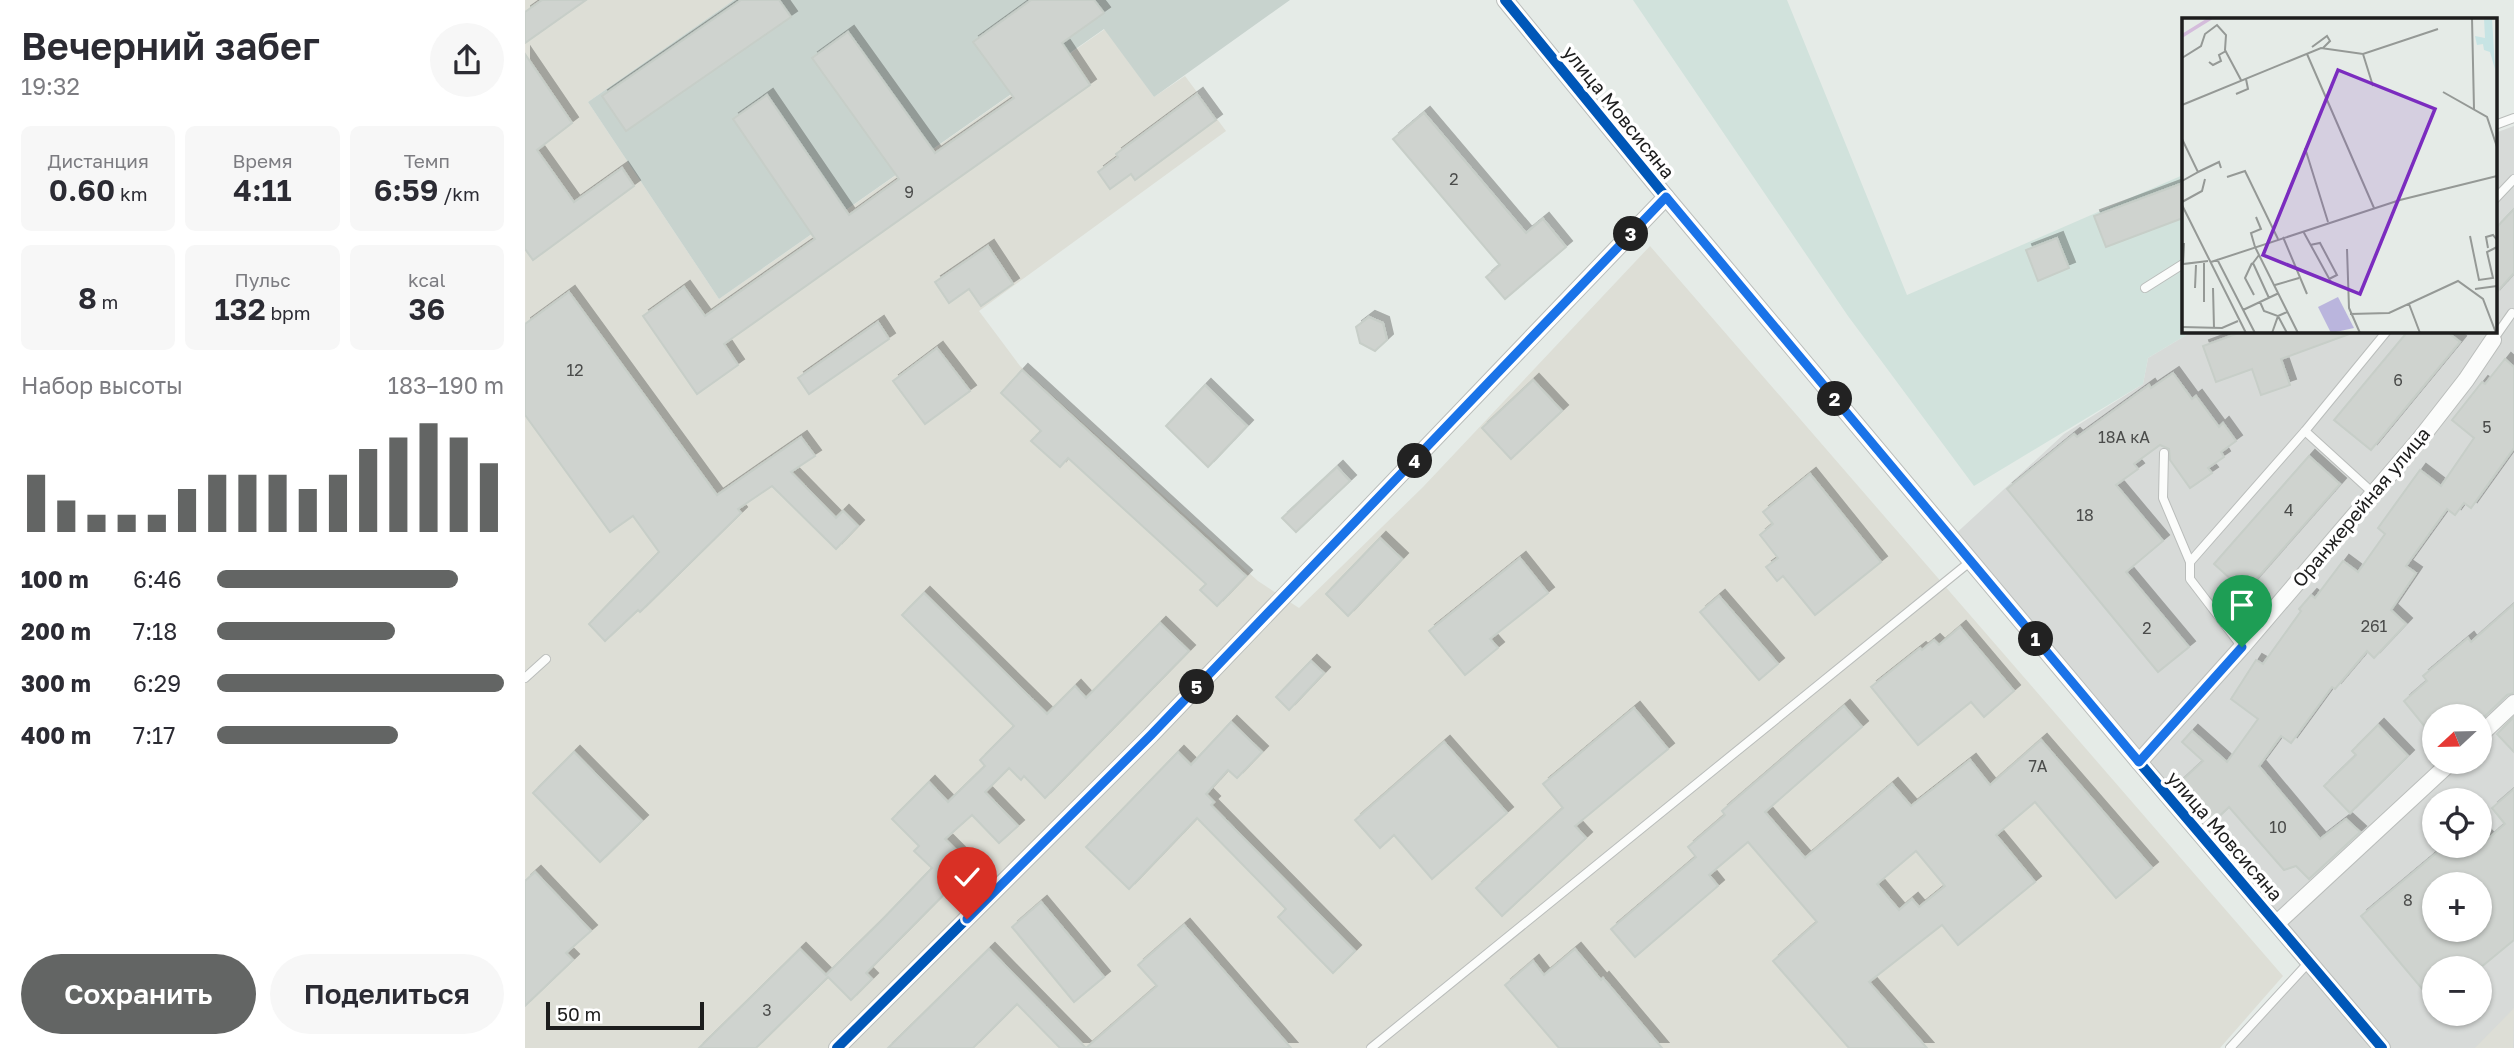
<!DOCTYPE html>
<html lang="ru">
<meta charset="utf-8">
<style>
:root{--surface:#fff;--page:#f7f7f7;--text:#2b2b33;--muted:#7c7c81;--accent:#636564}
body{margin:0;font-family:"Golos Text",sans-serif;background:var(--page);color:var(--text);height:100vh;display:flex;flex-direction:column;font-size:26px;white-space:nowrap}
*{box-sizing:border-box;margin:0}
p{font-size:23px;color:var(--muted)}
.icon{flex:none;width:38px;height:38px;fill:none;stroke:currentColor;stroke-width:2;stroke-linecap:round;stroke-linejoin:round}
.map{position:relative;flex:1;overflow:hidden}
.drawer{display:flex;flex-direction:column;background:var(--surface);width:525px}
.drawer>*{flex:none}
.needle{width:46px;rotate:248deg}
.buttons{position:absolute;left:1897px;top:704px;display:grid;gap:14px}
.buttons a{display:grid;place-items:center;width:70px;height:70px;border-radius:50%;background:var(--surface);box-shadow:0 2px 5px #0004;font-size:35px}
.scale{position:absolute;left:21px;bottom:18px;width:158px;box-sizing:border-box;padding-left:7px;border:4px solid #1d1d1d;border-top:0;font-size:19px;line-height:24px;white-space:nowrap;color:#1d1d1d;-webkit-text-stroke:5px #fff;paint-order:stroke}
.pin{position:absolute;display:grid;place-items:center;width:60px;height:60px;color:#fff;margin:-72px -30px;border-radius:50% 50% 50% 0;rotate:-45deg;box-shadow:0 0 7px #0007}
.pin .icon{rotate:45deg}
.km{position:absolute;width:35px;height:35px;margin:-18px;border-radius:50%;background:#222;color:#fff;font-size:19px;line-height:35px;text-align:center}
.round{display:grid;place-items:center;flex:none;width:74px;height:74px;border-radius:37px;background:var(--page)}
.head{display:flex;align-items:center;justify-content:space-between;height:119px;padding:0 21px}
h1{font-size:38px;font-weight:600;line-height:52px}
.stats{display:grid;grid-template-columns:repeat(3,1fr);gap:10px;height:119px;padding:7px 21px}
.stats div{display:grid;align-content:center;border-radius:10px;background:var(--page);text-align:center}
.stats b{font-size:30px;font-weight:600}
.stats small{font-size:19px;font-weight:400}
.stats p{font-size:19px}
.chart{height:196px;padding:14px 21px}
.chart p{display:flex;justify-content:space-between}
.chart svg{width:100%;height:126px;margin-top:7px;stroke:var(--accent);stroke-width:6}
.button{display:flex;gap:14px;margin-top:auto;padding:14px 21px}
.button a{flex:1;height:80px;border-radius:42px;background:var(--accent);color:#fff;font-size:28px;font-weight:600;line-height:80px;text-align:center}
.button a+a{background:var(--page);color:var(--text)}
ul{padding:0 21px;list-style:none;font-size:23px}
li{display:grid;grid-template-columns:112px 84px 1fr;align-items:center;height:52px}
li i{height:18px;border-radius:9px;background:var(--accent)}
main{display:flex;flex:1;min-height:0}
.map>svg:first-child{display:block}
</style>
<main>
<section class="drawer">
<div class="head"><div><h1>Вечерний забег</h1><p>19:32</p></div><a class="round"><svg class="icon" aria-label="share" viewBox="0 0 24 24"><path d="M12 15V3M7 8l5-5 5 5M5 13v7h14v-7"/></svg></a></div>
<div class="stats">
<div><p>Дистанция</p><b>0.60<small> km</small></b></div>
<div><p>Время</p><b>4:11</b></div>
<div><p>Темп</p><b>6:59<small> /km</small></b></div>
</div>
<div class="stats">
<div><b>8<small> m</small></b></div>
<div><p>Пульс</p><b>132<small> bpm</small></b></div>
<div><p>kcal</p><b>36</b></div>
</div>
<div class="chart"><p><span>Набор высоты</span>183–190 m</p>
<svg viewBox="0 0 160 44" preserveAspectRatio="none"><path d="M5 44V24M15 44V33M25 44V38M35 44V38M45 44V38M55 44V29M65 44V24M75 44V24M85 44V24M95 44V29M105 44V24M115 44V15M125 44V11M135 44V6M145 44V11M155 44V20"/></svg>
</div>
<ul>
<li><b>100 m</b>6:46<i style="width:84%"></i></li>
<li><b>200 m</b>7:18<i style="width:62%"></i></li>
<li><b>300 m</b>6:29<i style="width:100%"></i></li>
<li><b>400 m</b>7:17<i style="width:63%"></i></li>
</ul>
<div class="button"><a>Сохранить</a><a>Поделиться</a></div>
</section>
<div class="map">
<svg width="1989" height="1048" viewBox="0 0 1989 1048">
<defs>
<filter id="shadow"><feDropShadow dx="6" dy="-6" stdDeviation="0" flood-color="#0004"/></filter>
</defs>
<rect width="100%" height="100%" fill="#e5ebe7"/>
<!-- residential -->
<path fill="#d7dad8" fill-rule="evenodd" d="M1989 126V1048H1705L1785 962 1426 538 1539 434 1618 384 1623 358 1668 331H1970V133ZM1909 716H1955V761H1909ZM1909 800H1955V845H1909ZM1909 884H1955V929H1909ZM1909 968H1955V1013H1909Z"/>
<!-- industrial -->
<g fill="#ddded6">
<polygon points="0,0 209,0 63,102 194,299 580,29 629,97 660,76 701,131 454,311 495,366 733,581 774,608 898,487 1125,246 1758,976 1695,1048 0,1048"/>
<polygon points="1989,1008 1988,1048 1950,1048"/>
</g>
<!-- construction -->
<polygon fill="#c8d3ce" points="209,0 765,0 629,97 579,29 194,299 63,102"/>
<!-- farmland -->
<polygon fill="#d1e2dc" points="1108,0 1262,0 1382,295 1658,175 1658,331 1668,331 1623,358 1618,384 1449,486 1323,316"/>
<!-- building -->
<g fill="#cfd3cf" stroke="#c7cec8" stroke-width="2" fill-rule="evenodd" filter="url(#shadow)">
<polygon points="17,0 61,0 0,43 0,12"/>
<polygon points="216,0 254,0 266,17 101,131 77,96"/>
<polygon points="506,0 569,0 579,13 537,43 565,85 199,344 213,365 172,394 118,316 159,287 180,316 290,239 208,119 242,95 324,215 374,179 287,58 323,32 410,153 489,98 448,42"/>
<polygon points="0,54 47,123 12,150 49,202 97,168 109,186 8,260 0,249"/>
<polygon points="672,94 691,120 610,180 606,174 585,189 573,172 593,157 591,154"/>
<polygon points="899,113 1001,233 1018,219 1041,247 980,299 961,277 975,265 868,139"/>
<polygon points="1658,183 1658,218 1581,247 1569,216"/>
<polygon points="1989,209 1989,273 1970,294 1970,229"/>
<polygon points="1532,238 1544,268 1513,281 1501,250"/>
<polygon points="463,246 488,284 456,306 444,289 424,303 410,282"/>
<polygon points="44,292 192,495 276,437 290,456 266,472 311,518 318,511 333,526 311,549 247,486 213,509 216,513 115,612 113,610 80,641 64,624 134,552 108,516 85,532 0,415 0,324"/>
<polygon points="844,317 858,323 862,340 850,351 835,343 831,327"/>
<polygon points="353,322 364,339 284,394 273,378"/>
<polygon points="1719,331 1827,331 1827,333 1756,359 1765,385 1736,395 1727,369 1691,382 1678,346"/>
<polygon points="1883,331 1921,331 1935,342 1846,450 1809,420"/>
<polygon points="412,348 445,391 400,424 368,381"/>
<polygon points="1980,359 1989,367 1989,448 1946,508 1939,503 1930,515 1922,509 1881,566 1891,573 1866,610 1881,624 1849,658 1842,651 1810,689 1807,687 1766,743 1756,736 1734,766 1795,839 1821,819 1835,832 1784,879 1771,866 1759,870 1704,807 1688,822 1652,785 1678,761 1657,742 1667,731 1702,762 1733,719 1706,699 1731,660 1738,664 1776,611 1774,609 1786,595 1790,598 1818,561 1833,572 1860,534 1853,528 1895,470 1916,486 1949,438 1927,420 1957,382 1960,384"/>
<polygon points="497,370 721,576 692,606 675,590 681,584 543,458 535,467 506,441 516,431 476,393"/>
<polygon points="1648,373 1667,399 1671,396 1694,427 1698,423 1711,441 1696,452 1699,457 1683,468 1687,473 1665,488 1645,460 1644,449 1635,445 1609,464 1613,469 1591,485 1638,541 1601,572 1664,647 1633,672 1482,489 1549,434 1552,437 1624,385 1626,388"/>
<polygon points="1008,380 1037,411 986,459 957,428"/>
<polygon points="680,385 722,426 683,467 641,426"/>
<polygon points="1784,456 1815,484 1720,592 1689,564"/>
<polygon points="812,467 825,481 771,532 757,518"/>
<polygon points="1285,474 1356,562 1290,615 1258,576 1252,581 1241,567 1253,558 1235,535 1248,524 1238,512"/>
<polygon points="855,538 877,559 823,616 801,594"/>
<polygon points="995,558 1023,593 965,639 973,648 940,675 904,631"/>
<polygon points="399,593 522,714 550,686 561,698 635,623 664,651 520,798 499,776 496,780 484,768 460,792 493,826 474,843 447,815 420,839 447,866 341,973 347,979 326,1000 303,977 231,1048 174,1048 275,949 301,975 355,922 407,868 389,851 394,846 367,819 404,782 423,802 460,766 455,760 489,726 377,615"/>
<polygon points="1194,596 1253,664 1234,680 1175,612"/>
<polygon points="1989,604 1989,693 1982,695 1957,719 1955,716 1909,716 1909,738 1879,701 1902,681 1898,676 1943,638 1946,642"/>
<polygon points="1435,627 1489,691 1459,717 1446,702 1393,745 1346,687 1395,648 1397,650 1409,640 1414,645"/>
<polygon points="786,661 799,673 764,710 751,697"/>
<path d="M1319 706 1337 727 1240 812 1280 858 1367 784 1386 806 1445 760 1465 785 1516 740 1627 868 1591 898 1510 802 1471 835 1510 882 1433 945 1417 925 1344 982 1402 1048H1324L1248 961 1292 922 1223 842 1184 875 1193 886 1110 957 1086 929 1171 857 1163 847 1200 815 1197 811ZM1391 851 1420 886 1394 907 1387 899 1374 910 1352 884Z"/>
<polygon points="1109,708 1143,749 1050,826 1061,838 977,916 951,888 1038,808 1018,784"/>
<polygon points="1989,717 1989,752 1972,734"/>
<polygon points="706,722 737,752 712,778 703,770 681,794 689,802 686,805 830,951 808,973 753,917 761,909 672,818 604,889 561,847 653,752 666,765"/>
<polygon points="1853,725 1883,756 1825,813 1799,786 1831,755 1827,751"/>
<polygon points="919,742 982,813 907,879 869,835 855,848 830,820"/>
<polygon points="49,752 117,821 75,862 8,793"/>
<path d="M1989 789V940L1955 968H1909V1003L1836 916 1921 845H1955V830L1963 839 1980 824 1967 808ZM1909 884H1955V929H1909Z"/>
<polygon points="10,872 66,931 41,953 48,960 0,1006 0,881"/>
<polygon points="516,902 579,977 549,1002 487,927"/>
<polygon points="659,925 766,1048 561,1048 632,986 613,965"/>
<polygon points="464,949 561,1048 535,1048 492,1004 448,1048 363,1048"/>
<polygon points="1050,949 1076,980 1078,978 1137,1048 1034,1048 980,985 1008,961 1019,975"/>
</g>
<g fill="none" stroke-linecap="round" stroke-linejoin="round">
<defs>
<g id="lane">
<polyline points="1970,125 1989,118"/>
<polyline points="1970,199 1989,179"/>
<polyline points="1620,288 1658,264"/>
<polyline points="1968,340 1987,313"/>
<polyline points="1780,431 1848,493"/>
<polyline points="1639,453 1638,498 1665,562"/>
<polyline points="1717,647 1665,579 1665,562 1780,431 1862,331"/>
<polyline points="0,678 21,659"/>
<polyline points="846,1048 1446,561"/>
<polyline points="1705,1048 1785,961"/>
</g>
<g id="street">
<polyline points="980,0 1141,197 1614,762 1857,1048"/>
<polyline points="1955,735 1989,703"/>
<polyline points="1614,762 1717,647 1895,439 1941,380 1968,340"/>
<polyline points="1752,923 1927,761"/>
<polyline points="312,1048 626,735 1141,197"/>
</g>
</defs>
<!-- lane casing -->
<use href="#lane" stroke="#babdbb" stroke-width="10"/>
<!-- street casing -->
<use href="#street" stroke="#babdbb" stroke-width="18"/>
<!-- lane -->
<use href="#lane" stroke="#fbfcfb" stroke-width="8"/>
<!-- street -->
<use href="#street" stroke="#fbfcfb" stroke-width="16"/>
<defs>
<g id="cycleway">
<polyline points="980,0 1141,197 1614,762 1857,1048"/>
<polyline points="312,1048 626,735 1141,197"/>
</g>
</defs>
<!-- cycleway casing -->
<use href="#cycleway" stroke="#fff" stroke-width="15"/>
<!-- cycleway -->
<use href="#cycleway" stroke="#0057b8" stroke-width="10"/>
</g>
<g fill="none" stroke-linecap="round" stroke-linejoin="round">
<defs>
<polyline id="route" points="442,919 626,735 1141,197 1614,762 1717,647"/>
</defs>
<!-- route casing -->
<use href="#route" stroke="#fff" stroke-width="14"/>
<!-- route -->
<use href="#route" stroke="#1a73e8" stroke-width="9"/>
</g>
<g text-anchor="middle" stroke-width="7" stroke-linejoin="round" paint-order="stroke">
<!-- number labels -->
<g font-size="16" fill="#4b4c4b">
<text x="929" y="185">2</text>
<text x="384" y="198">9</text>
<text x="50" y="376">12</text>
<text x="1873" y="386">6</text>
<text x="1962" y="433">5</text>
<text x="1599" y="443">18А кА</text>
<text x="1764" y="516">4</text>
<text x="1560" y="521">18</text>
<text x="1849" y="632">261</text>
<text x="1622" y="634">2</text>
<text x="1513" y="772">7А</text>
<text x="1753" y="833">10</text>
<text x="1883" y="906">8</text>
<text x="242" y="1016">3</text>
</g>
<!-- street labels -->
<g font-size="19" fill="#1d1d1d" stroke="#fff">
<text transform="translate(1094 112) rotate(51)" y="7">улица Мовсисяна</text>
<text transform="translate(1836 507) rotate(-50)" y="7">Оранжерейная улица</text>
<text transform="translate(1700 836) rotate(49)" y="7">улица Мовсисяна</text>
</g>
</g>
<!-- overview -->
<g transform="translate(1657 18)">
<rect width="315" height="315" fill="#e5ebe7"/>
<path d="M302 0H310L313 51 308 34 302 32 301 26 295 27 293 18 303 20Z" fill="#c7e4e4"/>
<path d="M156 279 172 310 149 315 136 289Z" fill="#bab5dd"/>
<path fill="none" stroke="#d4bcdb" stroke-width="3.5" d="M0 18 29 0"/>
<path fill="none" stroke="#959996" stroke-width="2" d="M290 0 292 91M130 29 145 18 148 23 141 30M125 36 192 190M181 36 191 68M0 40 19 28 23 16 35 7 44 17 43 32 59 62M27 44 31 47 39 43 37 37 44 33M261 74 305 99 315 129M54 76 66 71 64 61M0 87 139 30 181 36 256 11M0 121 16 154 0 163M123 130 146 204M16 154 37 144 39 150M45 159 63 153 96 221M0 184 20 173 23 161M0 187 64 315M74 199 79 211 69 215 73 229 116 315M121 213 149 264M288 218 297 262 311 260 305 234 315 229M101 219 125 276M2 225 1 246 26 243M128 227 138 225 155 257 147 261M306 230 304 219 311 217 315 222M165 231 167 290 178 315M77 237 71 245 87 280M35 241 73 315M29 244 218 182 315 158M22 245V284M70 245 63 260 72 277M93 267 117 260M13 270 14 247M31 270 32 310M293 271 315 268M78 284 82 293 96 298 90 315M227 286 238 315M61 292 97 275M168 296 207 295 276 263 301 281 314 315M0 309 40 310 56 303M105 315 96 298 105 294"/>
<path fill="#7b2cbf" fill-opacity="0.15" stroke="#7b2cbf" stroke-width="3.5" d="M156 52 253 91 178 276 81 237Z"/>
<rect width="315" height="315" fill="none" stroke="#1d1d1d" stroke-width="3.5"/>
</g>
</svg>
<div class="buttons">
<a><svg class="needle" viewBox="-14 -14 28 28"><path d="M0-13l5 13h-10z" fill="#e53935"/><path d="M0 13l5-13h-10z" fill="#7c7c81"/></svg></a>
<a><svg class="icon" aria-label="locate" viewBox="0 0 24 24"><circle cx="12" cy="12" r="6"/><path d="M12 2v4M12 18v4M2 12h4M18 12h4"/></svg></a>
<a>+</a>
<a>−</a>
</div>
<div class="scale">50 m</div>
<div class="pin" style="left:1717px;top:647px;background:#1e9e55"><svg class="icon" aria-label="arrive" viewBox="0 0 24 24"><path d="M6 21V4h12l-3 4 3 4H6"/></svg></div>
<div class="pin" style="left:442px;top:919px;background:#d93025"><svg class="icon" aria-label="check" viewBox="0 0 24 24"><path d="M5 12l5 5 9-10"/></svg></div>
<b class="km" style="left:1511px;top:639px">1</b>
<b class="km" style="left:1310px;top:399px">2</b>
<b class="km" style="left:1106px;top:234px">3</b>
<b class="km" style="left:890px;top:461px">4</b>
<b class="km" style="left:672px;top:687px">5</b>
</div>
</main>
